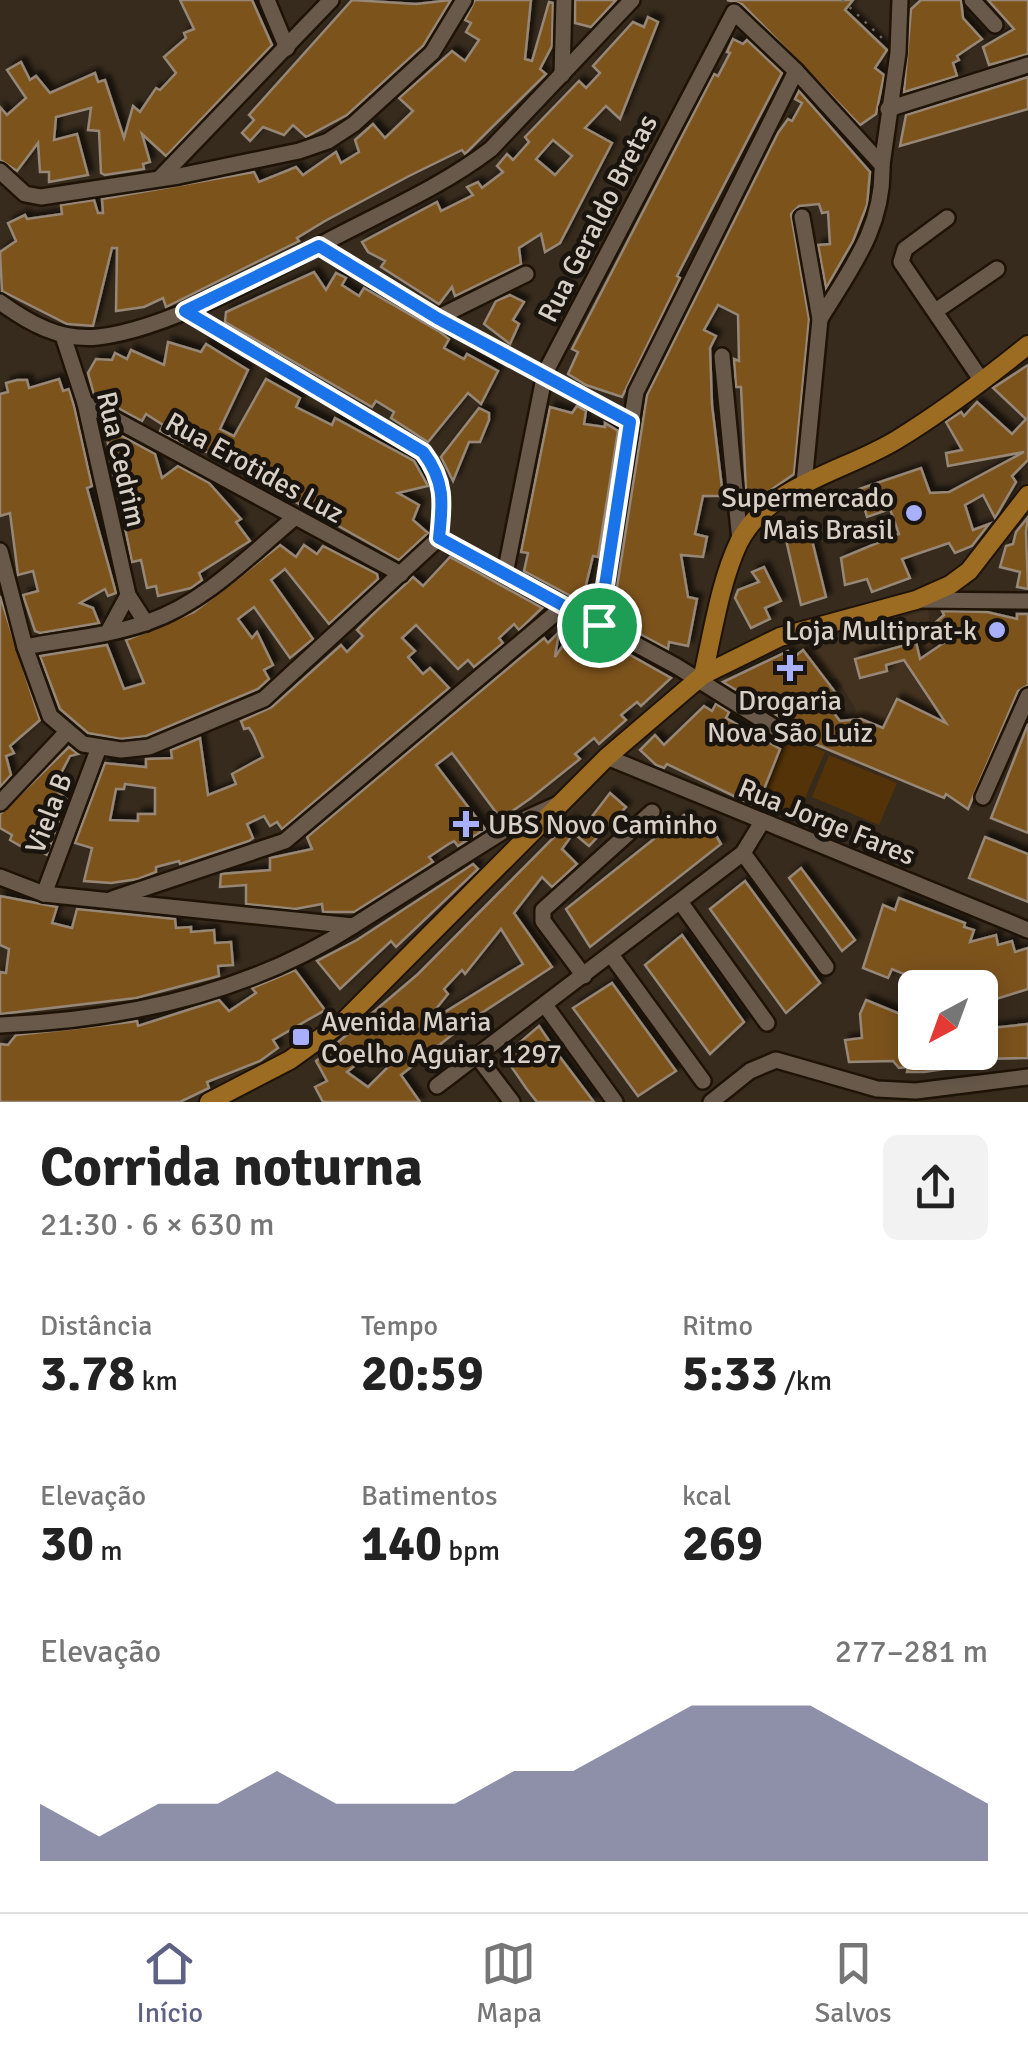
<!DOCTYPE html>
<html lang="pt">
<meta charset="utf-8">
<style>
:root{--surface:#fff;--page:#f2f2f2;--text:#222;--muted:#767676;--line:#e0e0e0;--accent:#5e6284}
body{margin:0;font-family:Signika,sans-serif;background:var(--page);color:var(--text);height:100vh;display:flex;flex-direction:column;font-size:38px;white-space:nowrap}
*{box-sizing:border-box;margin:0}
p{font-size:32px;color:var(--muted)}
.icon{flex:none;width:55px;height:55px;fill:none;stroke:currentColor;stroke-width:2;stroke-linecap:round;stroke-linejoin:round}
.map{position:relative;height:1102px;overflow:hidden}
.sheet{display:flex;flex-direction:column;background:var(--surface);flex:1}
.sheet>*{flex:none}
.needle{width:65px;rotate:221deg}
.tools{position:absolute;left:898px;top:970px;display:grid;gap:20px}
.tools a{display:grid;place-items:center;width:100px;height:100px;border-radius:15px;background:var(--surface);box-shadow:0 5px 25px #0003;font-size:50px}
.pin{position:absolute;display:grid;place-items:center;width:85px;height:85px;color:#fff;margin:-42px;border:5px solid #fff;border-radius:50%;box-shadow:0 2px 10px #0007}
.round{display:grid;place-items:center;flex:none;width:105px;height:105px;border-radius:15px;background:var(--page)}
.overview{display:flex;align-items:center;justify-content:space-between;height:170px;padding:0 40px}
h1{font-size:55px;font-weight:700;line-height:75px}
.figures{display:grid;grid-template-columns:repeat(3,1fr);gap:15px;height:170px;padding:10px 40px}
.figures div{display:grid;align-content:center}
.figures b{font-size:50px;font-weight:700}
.figures small{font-size:28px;font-weight:400}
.figures p{font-size:28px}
.chart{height:280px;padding:20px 40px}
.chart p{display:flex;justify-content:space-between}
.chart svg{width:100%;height:180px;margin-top:10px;fill:var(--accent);opacity:.7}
.tabs{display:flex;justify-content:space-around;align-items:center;height:140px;border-top:2px solid var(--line);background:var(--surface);font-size:28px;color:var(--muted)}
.tabs a{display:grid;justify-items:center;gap:5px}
.tabs .active{color:var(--accent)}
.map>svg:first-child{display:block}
</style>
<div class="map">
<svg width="1028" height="1102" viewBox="0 0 1028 1102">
<defs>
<filter id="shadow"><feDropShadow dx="5" dy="-5" stdDeviation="2.5" flood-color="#0009"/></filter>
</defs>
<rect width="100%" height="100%" fill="#372b1d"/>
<!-- built -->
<polygon fill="#43321f" points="928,610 933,650 970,707 932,793 831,753 856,710 837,678 827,681 801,645"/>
<!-- green -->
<g fill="#533307">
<polygon points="787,737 825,752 796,819 759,803"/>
<polygon points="829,755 897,783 879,825 812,797"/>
</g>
<!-- building -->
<g fill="#7d531f" stroke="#968777" stroke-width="2.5" fill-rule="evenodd" filter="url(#shadow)">
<polygon points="180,0 252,0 272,45 166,156 142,134 150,162 143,164 144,169 105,175 101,173 99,131 88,130 91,108 56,117 54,140 77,134 88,175 49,182 49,172 40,172 38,143 17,171 0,160 0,107 7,115 26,98 7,70 21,62 30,80 36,76 50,93 95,73 98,82 105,80 124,138 133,106 140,112 156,88 160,90 176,73 164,57 186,38 184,33 194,29"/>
<polygon points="352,0 416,4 451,0 423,46 347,115 306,137 293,125 284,135 263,127 250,141 242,133 254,120 249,115"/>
<polygon points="475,0 531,0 525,59 532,61 549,2 553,3 552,46 540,69 546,74 465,154 462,150 409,176 325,221 297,238 299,241 166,307 163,298 144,307 116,311 117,248 112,248 93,326 67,324 2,291 0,252 16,241 8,223 25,215 27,219 62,214 61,205 94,200 98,213 103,213 102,199 254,172 259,182 296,167 303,175 336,152 341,163 359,152 355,140 373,124 385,138 413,111 399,98 452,51 465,61 479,40 466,32 471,23 465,20"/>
<polygon points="575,0 616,0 591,27 575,23"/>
<polygon points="727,0 853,0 845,10 887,50 875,68 884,75 876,114 860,125 742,4"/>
<polygon points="921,0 961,0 963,18 982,39 957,56 959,60 953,63 957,76 904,92 911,9"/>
<polygon points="988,0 1028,0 1028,54 989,65 983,47 1014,29"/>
<path d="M648 17 658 22 620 119 606 106 585 128 612 143 560 243 545 252 541 234 519 248 521 264 455 296 452 287 439 304 381 267 385 261 368 252 362 242 437 202 441 211 473 195 467 187 478 182 482 188 503 172 497 166 507 154 513 160 529 142 525 137 579 81 586 88 600 73 593 66 633 22 644 27ZM553 140 572 156 555 175 536 159Z"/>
<polygon points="733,39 743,44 747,40 782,73 677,276 680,278 622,397 586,385 568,374 578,352 572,349 714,74 718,76 730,53 727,52"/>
<polygon points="1028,77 1028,109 900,146 906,115"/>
<polygon points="799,91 870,172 867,205 853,241 826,288 818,245 830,244 828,212 822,213 819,204 799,206 791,214 809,319 794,474 765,494 746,491 741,387 736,387 734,359 739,361 738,315 718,305 704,330 716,336 710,348 712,405 723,496 703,496 695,534 707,537 703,557 681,555 688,597 697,599 688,646 669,642 668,649 612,619 647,395 778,133 788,119 792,121 802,103 795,99"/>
<polygon points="314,272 326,290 336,273 346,278 342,285 359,296 364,288 440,332 449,339 444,348 464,359 467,354 498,371 481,404 468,393 428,442 391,418 394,412 376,401 372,407 225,322 226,312"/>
<polygon points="510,295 524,302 513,320 519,324 510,344 484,324 496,301"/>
<polygon points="168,342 201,352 206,344 248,370 220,429 234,436 266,379 300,398 296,407 332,425 335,418 414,461 428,486 398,493 419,505 413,520 428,533 399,560 185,440 183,443 160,431 163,425 146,414 142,421 94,395 88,373 96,359 112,360 115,353 127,359 131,350 164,365"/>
<polygon points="1028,365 1028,460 1012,476 1016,482 995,518 983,495 965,505 973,530 989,524 972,546 955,553 949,543 902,559 910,578 872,592 867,579 845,585 841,558 899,534 890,509 867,517 859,489 921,468 930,493 949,492 1024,452 948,466 946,453 962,450 946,422 961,412 964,416 977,402 1012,434 1026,419 993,388"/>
<polygon points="59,379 63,391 69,389 74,406 92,486 87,488 116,593 108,596 105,589 80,603 93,608 99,623 40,633 35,631 23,595 38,591 33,571 18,575 10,513 0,516 0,394 8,392 6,383 17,380 27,380 29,388"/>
<polygon points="577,406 586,411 584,424 605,427 605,423 618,431 598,557 593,556 582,602 524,571 528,553 521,552 550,407 572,413"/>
<polygon points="479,408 489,413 489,420 480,442 469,442 453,481 441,457"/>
<polygon points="105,427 155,454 162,478 178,466 209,483 241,519 236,522 250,541 199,573 202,580 191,588 158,596 156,586 147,588 141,560 132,562 125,528 130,527 120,489 116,490"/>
<polygon points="1028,517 1026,532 1028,589 1017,587 1020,572 1000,567 1006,546 1013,544 1016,532"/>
<polygon points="804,526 809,528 826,597 801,605 784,531"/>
<polygon points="280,545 296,557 304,545 317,554 323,546 377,574 378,579 329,624 285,569 271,580 313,639 290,658 254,607 238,619 252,638 257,632 273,665 264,670 269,679 258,689 146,736 121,739 88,733 60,709 40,656 107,645 124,689 144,683 126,640 194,612"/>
<path d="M450 557 542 608 519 630 514 624 499 638 503 643 474 667 468 660 458 669 416 625 402 638 415 651 408 657 423 674 430 668 449 688 282 829 277 822 270 826 264 816 247 824 253 838 249 841 180 864 179 861 156 867V872L138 879 111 883 84 881 92 848 75 843 105 763 146 767V759L172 758 171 750 200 738 208 795 236 784 232 774 263 757 253 734 249 728 244 729 241 721 272 707 341 645 347 652 363 636 357 630 373 614 413 577 423 586ZM125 784 155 788V814H138V821L110 820 116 789H124Z"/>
<polygon points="764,567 781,601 765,608 770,619 751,628 735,598 738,590 759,582 752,572"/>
<polygon points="0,596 40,720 10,746 14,753 6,756 11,775 0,787"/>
<polygon points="942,611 987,612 1017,619 1017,614 1028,614 1028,685 1018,691 968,809 946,794 944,798 810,742 812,737 723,682 788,651 793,658 803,650 835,692 826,703 840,721 861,719 883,728 897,699 946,723 904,660 886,665 887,671 860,678 855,659 916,642 920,659 948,640 936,622 944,615"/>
<polygon points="577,625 671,678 641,706 637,702 621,715 626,720 599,744 594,738 575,754 580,759 531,798 501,819 452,753 436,765 485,829 458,846 454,841 447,845 429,857 433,862 354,912 323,912 322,904 295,909 246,904 246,885 220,887 221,874 270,870 270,858 312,849 307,837 544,638 548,643 559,632 555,657"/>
<polygon points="716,704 729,712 726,718 780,749 757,807 667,764 664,768 656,765 640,750 655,735 664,745 704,706 712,711"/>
<polygon points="1028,724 1028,833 991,818"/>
<polygon points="69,747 78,754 70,756 58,779 56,790 66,799 47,855 32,847 29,851 10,840 12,835 0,828 0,814"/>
<polygon points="610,793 626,807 589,846 577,836"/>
<polygon points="684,815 697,831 709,822 717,828 714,832 721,844 590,947 566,909"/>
<path d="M571 820 578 827 562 849 577 864 552 887 542 877 514 913 552 967 471 1020 401 1075 420 1102H323L315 1087 327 1081 316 1061 418 974ZM501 929 523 964 422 1026 448 994 444 989 462 970 465 974ZM375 1049 390 1065 368 1087 347 1072Z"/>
<polygon points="985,837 1028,854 1028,902 969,878"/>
<polygon points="473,864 478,869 396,947 391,941 340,989 317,961 357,940"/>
<polygon points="801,868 855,940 842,951 789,878"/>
<polygon points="745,881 820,983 786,1013 710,909"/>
<polygon points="0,896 57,907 52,923 72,928 77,909 175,919 176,928 191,927 191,932 214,930 215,943 231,942 233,965 218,966 219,976 136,998 0,1014 0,972 6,973 9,949 0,945"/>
<polygon points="899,898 965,923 964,927 974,930 970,942 996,935 998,945 1012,941 1015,952 1028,948 1028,989 993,1000 991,995 983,997 980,988 938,988 892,969 888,978 863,968 883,905 895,910"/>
<polygon points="682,935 744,1022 710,1054 645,965"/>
<polygon points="295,970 325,1010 273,1040 278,1048 260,1061 207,1082 209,1088 180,1102 0,1102 0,1044 8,1045 16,1035 130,1022 137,1021 138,1026 219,1000 229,1011 256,993 252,988"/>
<polygon points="612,983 676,1071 638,1096 573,1008"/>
<polygon points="866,1000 915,1020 915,1052 971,1052 972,1065 924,1072 907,1072 908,1067 899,1068 893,1061 849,1062 845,1040 862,1038 860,1014"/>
<polygon points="1028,1024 1028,1058 980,1059 982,1029"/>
<polygon points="539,1026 560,1057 594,1102 537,1102 526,1088 504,1056"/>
</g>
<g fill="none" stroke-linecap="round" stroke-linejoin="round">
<defs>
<g id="minor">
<polyline points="267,0 287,48"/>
<polyline points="972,0 995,25"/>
<polyline points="562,75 564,0"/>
<polyline points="888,109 1028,65"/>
<polyline points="882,165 898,53 900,0"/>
<polyline points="0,171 25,194 41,197 179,176 299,151 328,141 354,124 432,53 464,0"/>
<polyline points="160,178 331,0"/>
<polyline points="802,217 820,319 804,483"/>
<polyline points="947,218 905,249 901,262 980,378"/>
<polyline points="319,246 437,318 630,422"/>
<path d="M0 302C29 323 60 341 98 337 164 330 265 275 324 243 380 213 440 188 491 149L632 0"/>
<polyline points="937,310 997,269"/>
<path d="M185 311 423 452C445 481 443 502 439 538"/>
<polyline points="437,318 526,274"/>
<polyline points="63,336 85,403 128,595 146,623"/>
<polyline points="722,356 740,541"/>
<polyline points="85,403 401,574"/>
<polyline points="439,538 676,666 777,729"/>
<polyline points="0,551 25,647 50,716 83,744 121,750 149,747 264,699 439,538"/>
<path d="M505 574 545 373 734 12 796 71 882 165C884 227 851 268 820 319"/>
<polyline points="917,600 1028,601"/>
<polyline points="599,625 636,392 796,71"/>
<polyline points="109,630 128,595"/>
<path d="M25 647C65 639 109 636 148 622 204 603 249 556 294 518"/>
<polyline points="607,757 1028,930"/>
<polyline points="983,797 1028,696"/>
<polyline points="0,803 66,733"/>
<polyline points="743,853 826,967"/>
<polyline points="0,877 44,894 353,926 516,823 558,804"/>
<polyline points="44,894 98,750"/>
<polyline points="112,899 285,841 563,607"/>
<polyline points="681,903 767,1023"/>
<polyline points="612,956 703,1081"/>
<polyline points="584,976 543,921 543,910 652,812"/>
<polyline points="545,1005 615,1102"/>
<path d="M0 1025C122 1020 249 993 353 926"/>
<polyline points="477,1056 512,1102"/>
<polyline points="437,1086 743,853 762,822"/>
<polyline points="711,1102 750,1071 776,1060 877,1089 916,1091 1028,1077"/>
</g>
<g id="major">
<path d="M703 675C713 632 720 582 739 542 769 484 847 471 898 439 942 412 987 378 1028 345"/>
<polyline points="209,1102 290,1060 344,1021 607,757 703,675 780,637 916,600 950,585 969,571 1028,495"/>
</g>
</defs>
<!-- minor casing -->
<use href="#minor" stroke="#1e1306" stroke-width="20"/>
<!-- major casing -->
<use href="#major" stroke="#1e1306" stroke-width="22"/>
<!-- path -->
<polyline stroke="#72685c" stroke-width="2.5" stroke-dasharray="2.5 8" stroke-linecap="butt" points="842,0 882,38"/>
<!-- minor -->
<use href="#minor" stroke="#68594a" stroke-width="15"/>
<!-- major -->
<use href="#major" stroke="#9c6c22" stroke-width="18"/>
</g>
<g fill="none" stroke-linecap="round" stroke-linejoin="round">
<defs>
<path id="route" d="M319 246 437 318 630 422 599 625 439 538C443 502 445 481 423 452L185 311Z"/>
</defs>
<!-- route casing -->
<use href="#route" stroke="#fff" stroke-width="20"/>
<!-- route -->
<use href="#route" stroke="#1a73e8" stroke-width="12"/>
</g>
<!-- markers -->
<g fill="#a8b0fc" stroke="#1a140e" stroke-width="4">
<circle cx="914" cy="513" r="10"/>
<circle cx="997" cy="630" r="10"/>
<path d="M785 653h10v10h10v10h-10v10h-10v-10h-10v-10h10z"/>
<path d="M461 809h10v10h10v10h-10v10h-10v-10h-10v-10h10z"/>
<rect x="291" y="1027" width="20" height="20" rx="5"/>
</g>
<g text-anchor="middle" stroke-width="9" stroke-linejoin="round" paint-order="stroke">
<!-- street labels -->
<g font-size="28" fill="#d8d0c7" stroke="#1a140e">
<text transform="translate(597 218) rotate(-63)" y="10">Rua Geraldo Bretas</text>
<text transform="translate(122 459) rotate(77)" y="10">Rua Cedrim</text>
<text transform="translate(255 467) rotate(29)" y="10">Rua Erotides Luz</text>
<text transform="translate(48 813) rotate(-69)" y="10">Viela B</text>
<text transform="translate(827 821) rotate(22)" y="10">Rua Jorge Fares</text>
</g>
<!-- poi labels -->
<g font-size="28" fill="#d8d0c7" stroke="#1a140e" text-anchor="end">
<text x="894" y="507">Supermercado<tspan x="894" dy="32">Mais Brasil</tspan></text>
<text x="977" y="640">Loja Multiprat-k</text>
<text x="790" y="710" text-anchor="middle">Drogaria<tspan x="790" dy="32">Nova São Luiz</tspan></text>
<text x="488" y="834" text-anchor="start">UBS Novo Caminho</text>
<text x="321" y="1031" text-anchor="start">Avenida Maria<tspan x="321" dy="32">Coelho Aguiar, 1297</tspan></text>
</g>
</g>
</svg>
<div class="tools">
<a><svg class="needle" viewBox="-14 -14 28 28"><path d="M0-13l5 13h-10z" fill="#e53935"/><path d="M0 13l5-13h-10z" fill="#767676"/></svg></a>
</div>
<div class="pin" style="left:599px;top:625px;background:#1e9e55"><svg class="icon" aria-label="arrive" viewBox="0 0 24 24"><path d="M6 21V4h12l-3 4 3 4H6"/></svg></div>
</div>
<section class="sheet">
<div class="overview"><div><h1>Corrida noturna</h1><p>21:30 · 6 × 630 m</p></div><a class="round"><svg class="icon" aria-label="share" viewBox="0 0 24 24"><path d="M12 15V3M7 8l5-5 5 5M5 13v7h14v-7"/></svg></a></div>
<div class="figures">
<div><p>Distância</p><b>3.78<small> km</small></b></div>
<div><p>Tempo</p><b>20:59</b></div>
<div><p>Ritmo</p><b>5:33<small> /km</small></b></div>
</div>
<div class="figures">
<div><p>Elevação</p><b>30<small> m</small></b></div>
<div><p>Batimentos</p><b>140<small> bpm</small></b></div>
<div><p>kcal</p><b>269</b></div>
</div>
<div class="chart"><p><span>Elevação</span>277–281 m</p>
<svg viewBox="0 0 160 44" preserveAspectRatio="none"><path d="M0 44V30L10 38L20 30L30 30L40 22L50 30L60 30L70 30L80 22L90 22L100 14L110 6L120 6L130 6L140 14L150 22L160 30V44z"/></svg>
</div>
</section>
<nav class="tabs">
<a class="active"><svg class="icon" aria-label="home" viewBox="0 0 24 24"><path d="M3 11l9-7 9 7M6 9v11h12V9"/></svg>Início</a>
<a><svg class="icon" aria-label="map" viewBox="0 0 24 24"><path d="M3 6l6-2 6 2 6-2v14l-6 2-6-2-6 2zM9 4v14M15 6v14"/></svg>Mapa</a>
<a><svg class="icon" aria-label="saved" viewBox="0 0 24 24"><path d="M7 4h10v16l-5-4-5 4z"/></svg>Salvos</a>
</nav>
